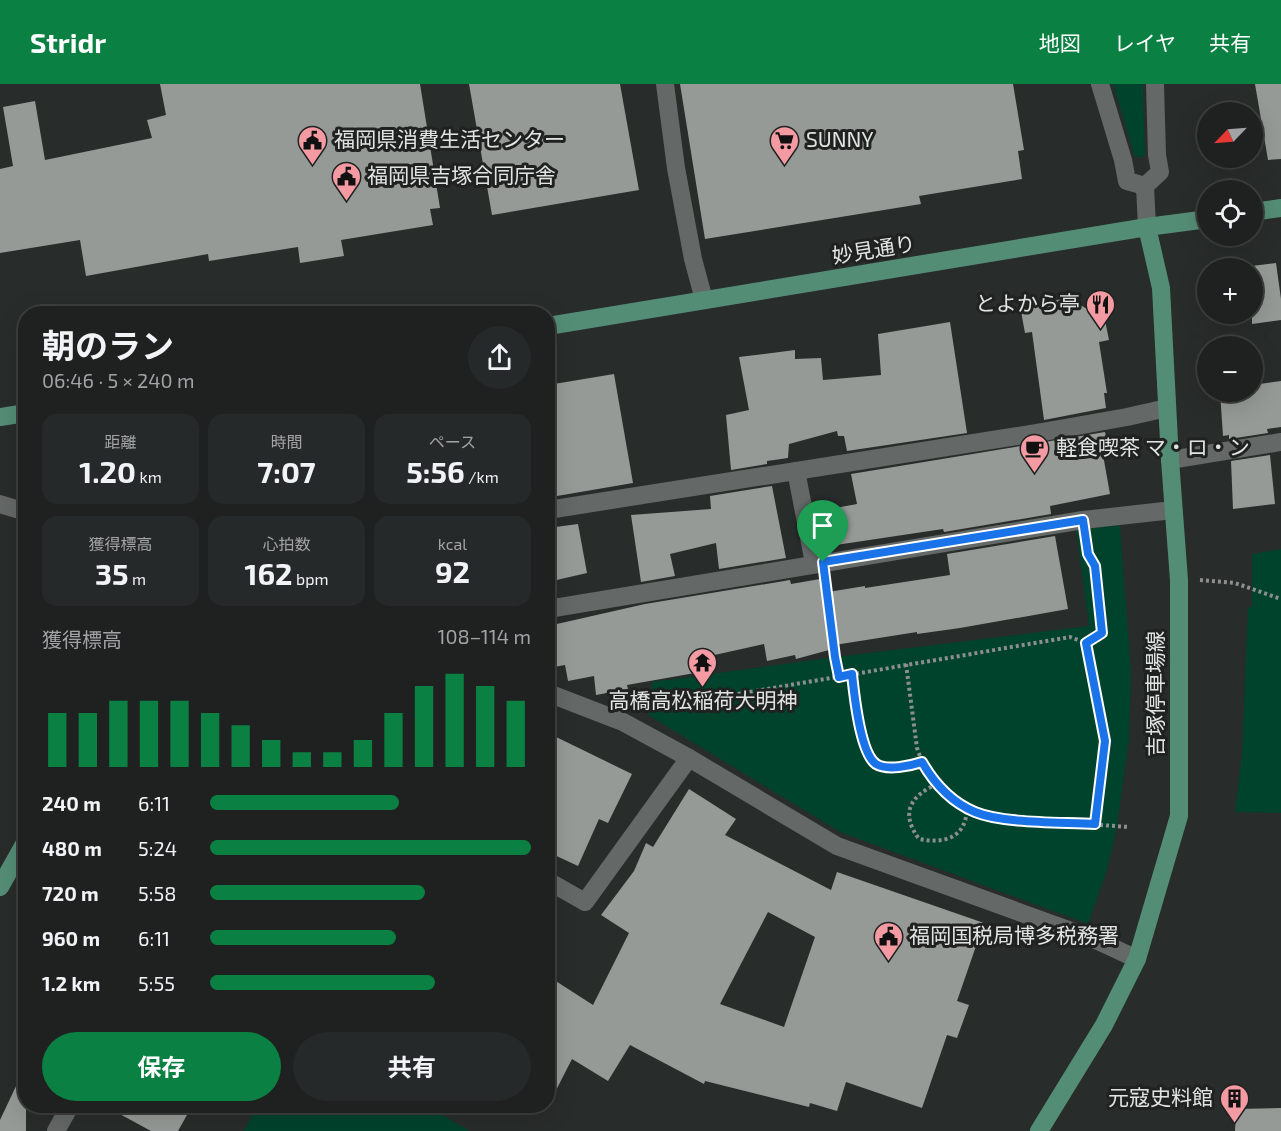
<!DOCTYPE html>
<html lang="ja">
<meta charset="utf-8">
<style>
:root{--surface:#1e2120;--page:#262929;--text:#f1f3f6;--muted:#a1a3a5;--line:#3c3e3e;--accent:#0b8043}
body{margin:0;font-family:"Exo 2","Noto Sans JP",sans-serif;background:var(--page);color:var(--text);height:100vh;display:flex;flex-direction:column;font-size:22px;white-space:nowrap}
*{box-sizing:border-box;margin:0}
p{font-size:20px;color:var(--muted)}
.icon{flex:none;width:33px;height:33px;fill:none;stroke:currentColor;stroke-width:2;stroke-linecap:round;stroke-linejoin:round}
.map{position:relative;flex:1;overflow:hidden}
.panel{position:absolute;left:18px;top:222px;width:537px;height:807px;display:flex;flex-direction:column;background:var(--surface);border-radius:24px;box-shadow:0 6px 24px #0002,0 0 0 2px var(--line)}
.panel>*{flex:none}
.needle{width:39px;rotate:245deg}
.buttons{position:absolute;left:1197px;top:18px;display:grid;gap:12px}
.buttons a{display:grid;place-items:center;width:66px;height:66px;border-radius:50%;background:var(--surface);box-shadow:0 6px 24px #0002,0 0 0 2px var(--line);font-size:30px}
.pin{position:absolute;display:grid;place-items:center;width:51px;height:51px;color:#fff;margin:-62px -26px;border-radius:50% 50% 50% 0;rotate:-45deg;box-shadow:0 0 6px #0007}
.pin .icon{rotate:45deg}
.round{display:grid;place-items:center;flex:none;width:63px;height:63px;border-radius:32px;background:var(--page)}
.headline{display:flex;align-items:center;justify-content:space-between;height:102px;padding:0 24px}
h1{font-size:33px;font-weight:700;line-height:45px}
.metrics{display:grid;grid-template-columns:repeat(3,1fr);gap:9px;height:102px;padding:6px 24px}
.metrics div{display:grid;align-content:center;border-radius:15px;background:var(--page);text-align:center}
.metrics b{font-size:30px;font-weight:700}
.metrics small{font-size:16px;font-weight:400}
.metrics p{font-size:16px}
.chart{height:168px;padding:12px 24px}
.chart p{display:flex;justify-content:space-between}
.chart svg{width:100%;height:108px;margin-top:6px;stroke:var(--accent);stroke-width:6}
.primary-button{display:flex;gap:12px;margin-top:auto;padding:12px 24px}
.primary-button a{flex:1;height:69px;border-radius:36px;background:var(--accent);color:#fff;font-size:24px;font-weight:700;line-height:69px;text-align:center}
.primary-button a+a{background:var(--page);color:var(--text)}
ul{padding:0 24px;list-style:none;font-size:20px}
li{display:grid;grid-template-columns:96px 72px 1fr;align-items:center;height:45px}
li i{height:15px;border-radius:8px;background:var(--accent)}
header{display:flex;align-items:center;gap:36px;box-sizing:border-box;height:84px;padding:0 30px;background:var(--accent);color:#fff}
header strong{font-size:28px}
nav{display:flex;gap:33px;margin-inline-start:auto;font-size:21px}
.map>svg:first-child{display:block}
</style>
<header>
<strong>Stridr</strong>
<nav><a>地図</a><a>レイヤ</a><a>共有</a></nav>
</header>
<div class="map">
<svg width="1281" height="1047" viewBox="0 0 1281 1047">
<rect width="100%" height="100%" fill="#282c2a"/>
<!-- green -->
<g fill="#00432d">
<polygon points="1113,0 1143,0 1145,72 1135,73"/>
<polygon points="1120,441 1131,588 1129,655 1117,742 1108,783 1088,840 840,748 648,631 652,598 835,573 1089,542 1076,446"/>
<polygon points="1281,465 1281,729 1235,728 1242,669 1248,522 1252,524 1252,470"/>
<polygon points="257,1022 426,1022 470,1047 244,1047"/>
</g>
<!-- building -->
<g fill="#959a97" fill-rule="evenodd">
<polygon points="160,0 420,0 440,124 430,125 433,141 341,156 344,172 300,179 298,163 209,177 208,170 86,192 80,156 0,169 0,85 13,82 3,23 35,17 45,76 152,54 147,36 166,31"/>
<polygon points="469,0 620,0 639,106 492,131"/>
<polygon points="680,0 1013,0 1024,66 1018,67 1022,95 919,112 921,120 705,155"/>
<polygon points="1255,0 1281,0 1281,75 1268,76"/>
<polygon points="1276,179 1281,215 1281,236 1252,240 1252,182"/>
<polygon points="1069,214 1105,236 1109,256 1099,258 1107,309 1104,309 1106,324 1044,336 1032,248 1025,249 1020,222"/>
<polygon points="950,238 967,349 847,367 844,352 838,352 837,347 789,360 788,374 767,377 767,380 731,386 726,331 749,326 739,273 795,266 795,275 821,274 823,296 881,291 878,250"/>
<polygon points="614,290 633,399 557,412 548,356 548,301"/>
<polygon points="1281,297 1281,343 1267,345 1268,349 1229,355 1229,351 1223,352 1220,308 1252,308 1252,301"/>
<polygon points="1105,348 1106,353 1100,354 1110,410 1050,422 1051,430 944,448 943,445 836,461 830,425 857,420 851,390"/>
<polygon points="1270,371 1275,420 1233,425 1231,377"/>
<polygon points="772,402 786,474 719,485 716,459 670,470 675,492 641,498 631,431 711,425 710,412"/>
<polygon points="578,440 587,489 548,498 548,444"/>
<polygon points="1055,452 1068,525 960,544 917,550 917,548 828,562 829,566 796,575 795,571 767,577 764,560 710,572 712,586 627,601 628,605 596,611 594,592 568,597 565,581 548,584 548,542 645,520 790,496 791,500 820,495 822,509 865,502 865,504 950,491 947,470"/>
<polygon points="548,649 632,690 608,739 599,735 578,782 548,768"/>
<path d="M689 705 736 735 725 751 831 806 837 788 984 839 957 917 969 921 957 954 947 951 922 1024 846 998 837 1027 810 1019 809 1023 705 997 704 1000 630 961 608 997 572 975 548 1022V892L593 921 629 849 601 831 634 787 646 759 653 763ZM768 828 815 853 784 943 720 920Z"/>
<polygon points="26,981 26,1047 0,1047 0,1036"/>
<polygon points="105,1022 192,1022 178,1047 151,1047"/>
<polygon points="1281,1024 1281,1047 1235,1047 1236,1025"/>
</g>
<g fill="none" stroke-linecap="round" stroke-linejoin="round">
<!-- path -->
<g stroke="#8c8f8e" stroke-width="4" stroke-dasharray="3 3" stroke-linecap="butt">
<polyline points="1086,458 1088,470 1095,482 1102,549 1086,559"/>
<polyline points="1200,496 1235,499 1281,515"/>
<polyline points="826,501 835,573 839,593"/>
<polyline points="906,580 917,664 922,678 932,695 952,715 975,728 1000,734 1129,743"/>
<path d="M852 590C854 609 860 669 876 680 887 687 910 682 922 678"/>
<polyline points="726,612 1070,553 1086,559 1105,657 1096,740"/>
<path d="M937 700C910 712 900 729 919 755 945 760 966 754 967 724"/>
</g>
<!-- minor -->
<g stroke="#646866" stroke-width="18">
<polyline points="665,0 676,84 693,175 704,216"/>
<polyline points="1100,0 1123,76 1127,97 1145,102"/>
<polyline points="1147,143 1145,102 1160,88 1157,71 1155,0"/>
<polyline points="1170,376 1281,358"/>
<polyline points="796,387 814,479"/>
<polyline points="0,420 26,428"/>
<polyline points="548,426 1043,348 1127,333 1167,324"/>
<polyline points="548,525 1083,436 1173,426"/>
<polyline points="548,609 623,638 689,674 837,762 1096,856 1137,875"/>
<polyline points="548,797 585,818 689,674"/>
<polyline points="56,1047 70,1022"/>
</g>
<!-- major -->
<g stroke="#548d76" stroke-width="18">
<polyline points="1252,128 1281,124"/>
<polyline points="548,242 1147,143 1208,135"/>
<polyline points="0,333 26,329"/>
<polyline points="0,803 26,757"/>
<polyline points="1039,1047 1104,941 1137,875 1179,732 1179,496 1170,376 1161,204 1147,143"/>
</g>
</g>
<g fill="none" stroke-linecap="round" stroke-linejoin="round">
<defs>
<path id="route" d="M1083 436 1088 470 1095 482 1102 549 1086 559 1105 657 1095 740C1062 738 1004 740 975 728 951 718 934 699 922 678 910 682 887 687 876 680 860 669 854 609 852 590L839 593 835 573 823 478Z"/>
</defs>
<!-- route casing -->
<use href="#route" stroke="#fff" stroke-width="12"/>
<!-- route -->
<use href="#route" stroke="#1a73e8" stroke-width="8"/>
</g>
<!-- icons -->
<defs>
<symbol id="civic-pin" viewBox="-11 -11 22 30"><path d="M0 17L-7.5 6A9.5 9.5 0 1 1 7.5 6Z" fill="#f49aa3" stroke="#1f2220"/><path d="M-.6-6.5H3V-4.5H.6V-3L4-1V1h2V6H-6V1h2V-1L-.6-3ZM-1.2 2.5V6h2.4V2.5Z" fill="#111"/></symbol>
<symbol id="supermarket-pin" viewBox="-11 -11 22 30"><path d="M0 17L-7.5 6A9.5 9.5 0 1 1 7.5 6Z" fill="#f49aa3" stroke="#1f2220"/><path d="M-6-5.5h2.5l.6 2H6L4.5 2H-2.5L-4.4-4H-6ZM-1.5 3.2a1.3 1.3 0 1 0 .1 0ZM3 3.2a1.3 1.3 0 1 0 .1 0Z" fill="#111"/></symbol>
<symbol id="restaurant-pin" viewBox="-11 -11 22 30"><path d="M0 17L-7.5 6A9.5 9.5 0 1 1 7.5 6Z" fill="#f49aa3" stroke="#1f2220"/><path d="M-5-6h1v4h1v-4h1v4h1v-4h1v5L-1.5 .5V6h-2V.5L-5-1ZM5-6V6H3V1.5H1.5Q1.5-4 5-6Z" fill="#111"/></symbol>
<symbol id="cafe-pin" viewBox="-11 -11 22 30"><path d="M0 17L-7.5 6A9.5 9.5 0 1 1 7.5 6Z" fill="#f49aa3" stroke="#1f2220"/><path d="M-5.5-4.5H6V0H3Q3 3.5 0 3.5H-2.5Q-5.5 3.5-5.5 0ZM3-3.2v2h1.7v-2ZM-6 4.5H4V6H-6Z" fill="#111"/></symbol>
<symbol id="temple-pin" viewBox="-11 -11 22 30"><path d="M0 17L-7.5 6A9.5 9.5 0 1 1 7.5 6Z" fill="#f49aa3" stroke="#1f2220"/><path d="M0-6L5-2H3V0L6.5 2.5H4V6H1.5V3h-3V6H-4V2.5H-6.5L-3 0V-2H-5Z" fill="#111"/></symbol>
<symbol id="building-pin" viewBox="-11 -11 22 30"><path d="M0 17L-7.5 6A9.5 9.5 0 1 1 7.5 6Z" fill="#f49aa3" stroke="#1f2220"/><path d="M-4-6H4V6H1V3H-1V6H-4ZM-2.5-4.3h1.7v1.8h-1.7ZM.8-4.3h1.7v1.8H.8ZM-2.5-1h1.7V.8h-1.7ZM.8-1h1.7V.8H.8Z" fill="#111"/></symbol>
</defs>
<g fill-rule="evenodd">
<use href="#civic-pin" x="296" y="40" width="33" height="45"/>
<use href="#supermarket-pin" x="768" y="40" width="33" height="45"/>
<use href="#civic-pin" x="330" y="76" width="33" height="45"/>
<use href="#restaurant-pin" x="1084" y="204" width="33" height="45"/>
<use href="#cafe-pin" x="1018" y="348" width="33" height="45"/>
<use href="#temple-pin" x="686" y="562" width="33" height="45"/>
<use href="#civic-pin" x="872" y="836" width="33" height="45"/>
<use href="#building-pin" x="1218" y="998" width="33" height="45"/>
</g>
<g text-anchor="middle" stroke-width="6" stroke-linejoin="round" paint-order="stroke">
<!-- poi labels -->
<g font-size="21" fill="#e2e4e3" stroke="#1f2220" text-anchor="start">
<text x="334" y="63">福岡県消費生活センター</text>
<text x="806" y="63">SUNNY</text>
<text x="367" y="99">福岡県吉塚合同庁舎</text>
<text x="1080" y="227" text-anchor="end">とよから亭</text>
<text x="1056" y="371">軽食喫茶 マ・ロ・ン</text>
<text x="703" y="624" text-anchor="middle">高橋高松稲荷大明神</text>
<text x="909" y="859">福岡国税局博多税務署</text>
<text x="1213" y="1021" text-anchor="end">元寇史料館</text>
</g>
<!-- street labels -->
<g font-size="21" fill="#e2e4e3" stroke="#1f2220">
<text transform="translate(874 166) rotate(-9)" y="7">妙見通り</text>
<text transform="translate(1156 610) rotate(-90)" y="7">吉塚停車場線</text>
</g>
</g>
</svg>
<div class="buttons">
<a><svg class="needle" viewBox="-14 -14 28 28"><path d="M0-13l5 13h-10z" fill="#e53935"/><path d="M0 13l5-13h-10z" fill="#a1a3a5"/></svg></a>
<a><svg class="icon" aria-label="locate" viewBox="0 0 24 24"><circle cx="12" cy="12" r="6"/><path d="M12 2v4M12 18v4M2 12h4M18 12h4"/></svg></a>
<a>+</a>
<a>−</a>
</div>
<div class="pin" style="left:823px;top:478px;background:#1e9e55"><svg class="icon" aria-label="arrive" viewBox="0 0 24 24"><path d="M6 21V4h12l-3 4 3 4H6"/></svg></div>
<section class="panel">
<div class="headline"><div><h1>朝のラン</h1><p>06:46 · 5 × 240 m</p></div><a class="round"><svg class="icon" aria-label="share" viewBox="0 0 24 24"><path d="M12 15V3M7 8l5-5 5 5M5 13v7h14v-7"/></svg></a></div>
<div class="metrics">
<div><p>距離</p><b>1.20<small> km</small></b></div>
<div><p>時間</p><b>7:07</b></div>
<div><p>ペース</p><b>5:56<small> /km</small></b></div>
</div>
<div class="metrics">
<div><p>獲得標高</p><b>35<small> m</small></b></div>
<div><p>心拍数</p><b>162<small> bpm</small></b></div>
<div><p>kcal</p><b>92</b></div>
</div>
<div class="chart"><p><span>獲得標高</span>108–114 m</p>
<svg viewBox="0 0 160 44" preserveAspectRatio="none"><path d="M5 44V22M15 44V22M25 44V17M35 44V17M45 44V17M55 44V22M65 44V27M75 44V33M85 44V38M95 44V38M105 44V33M115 44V22M125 44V11M135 44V6M145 44V11M155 44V17"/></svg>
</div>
<ul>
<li><b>240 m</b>6:11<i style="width:59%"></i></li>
<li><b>480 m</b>5:24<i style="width:100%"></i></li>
<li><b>720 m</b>5:58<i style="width:67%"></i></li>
<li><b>960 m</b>6:11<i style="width:58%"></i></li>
<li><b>1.2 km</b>5:55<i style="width:70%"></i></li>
</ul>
<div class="primary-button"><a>保存</a><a>共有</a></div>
</section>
</div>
